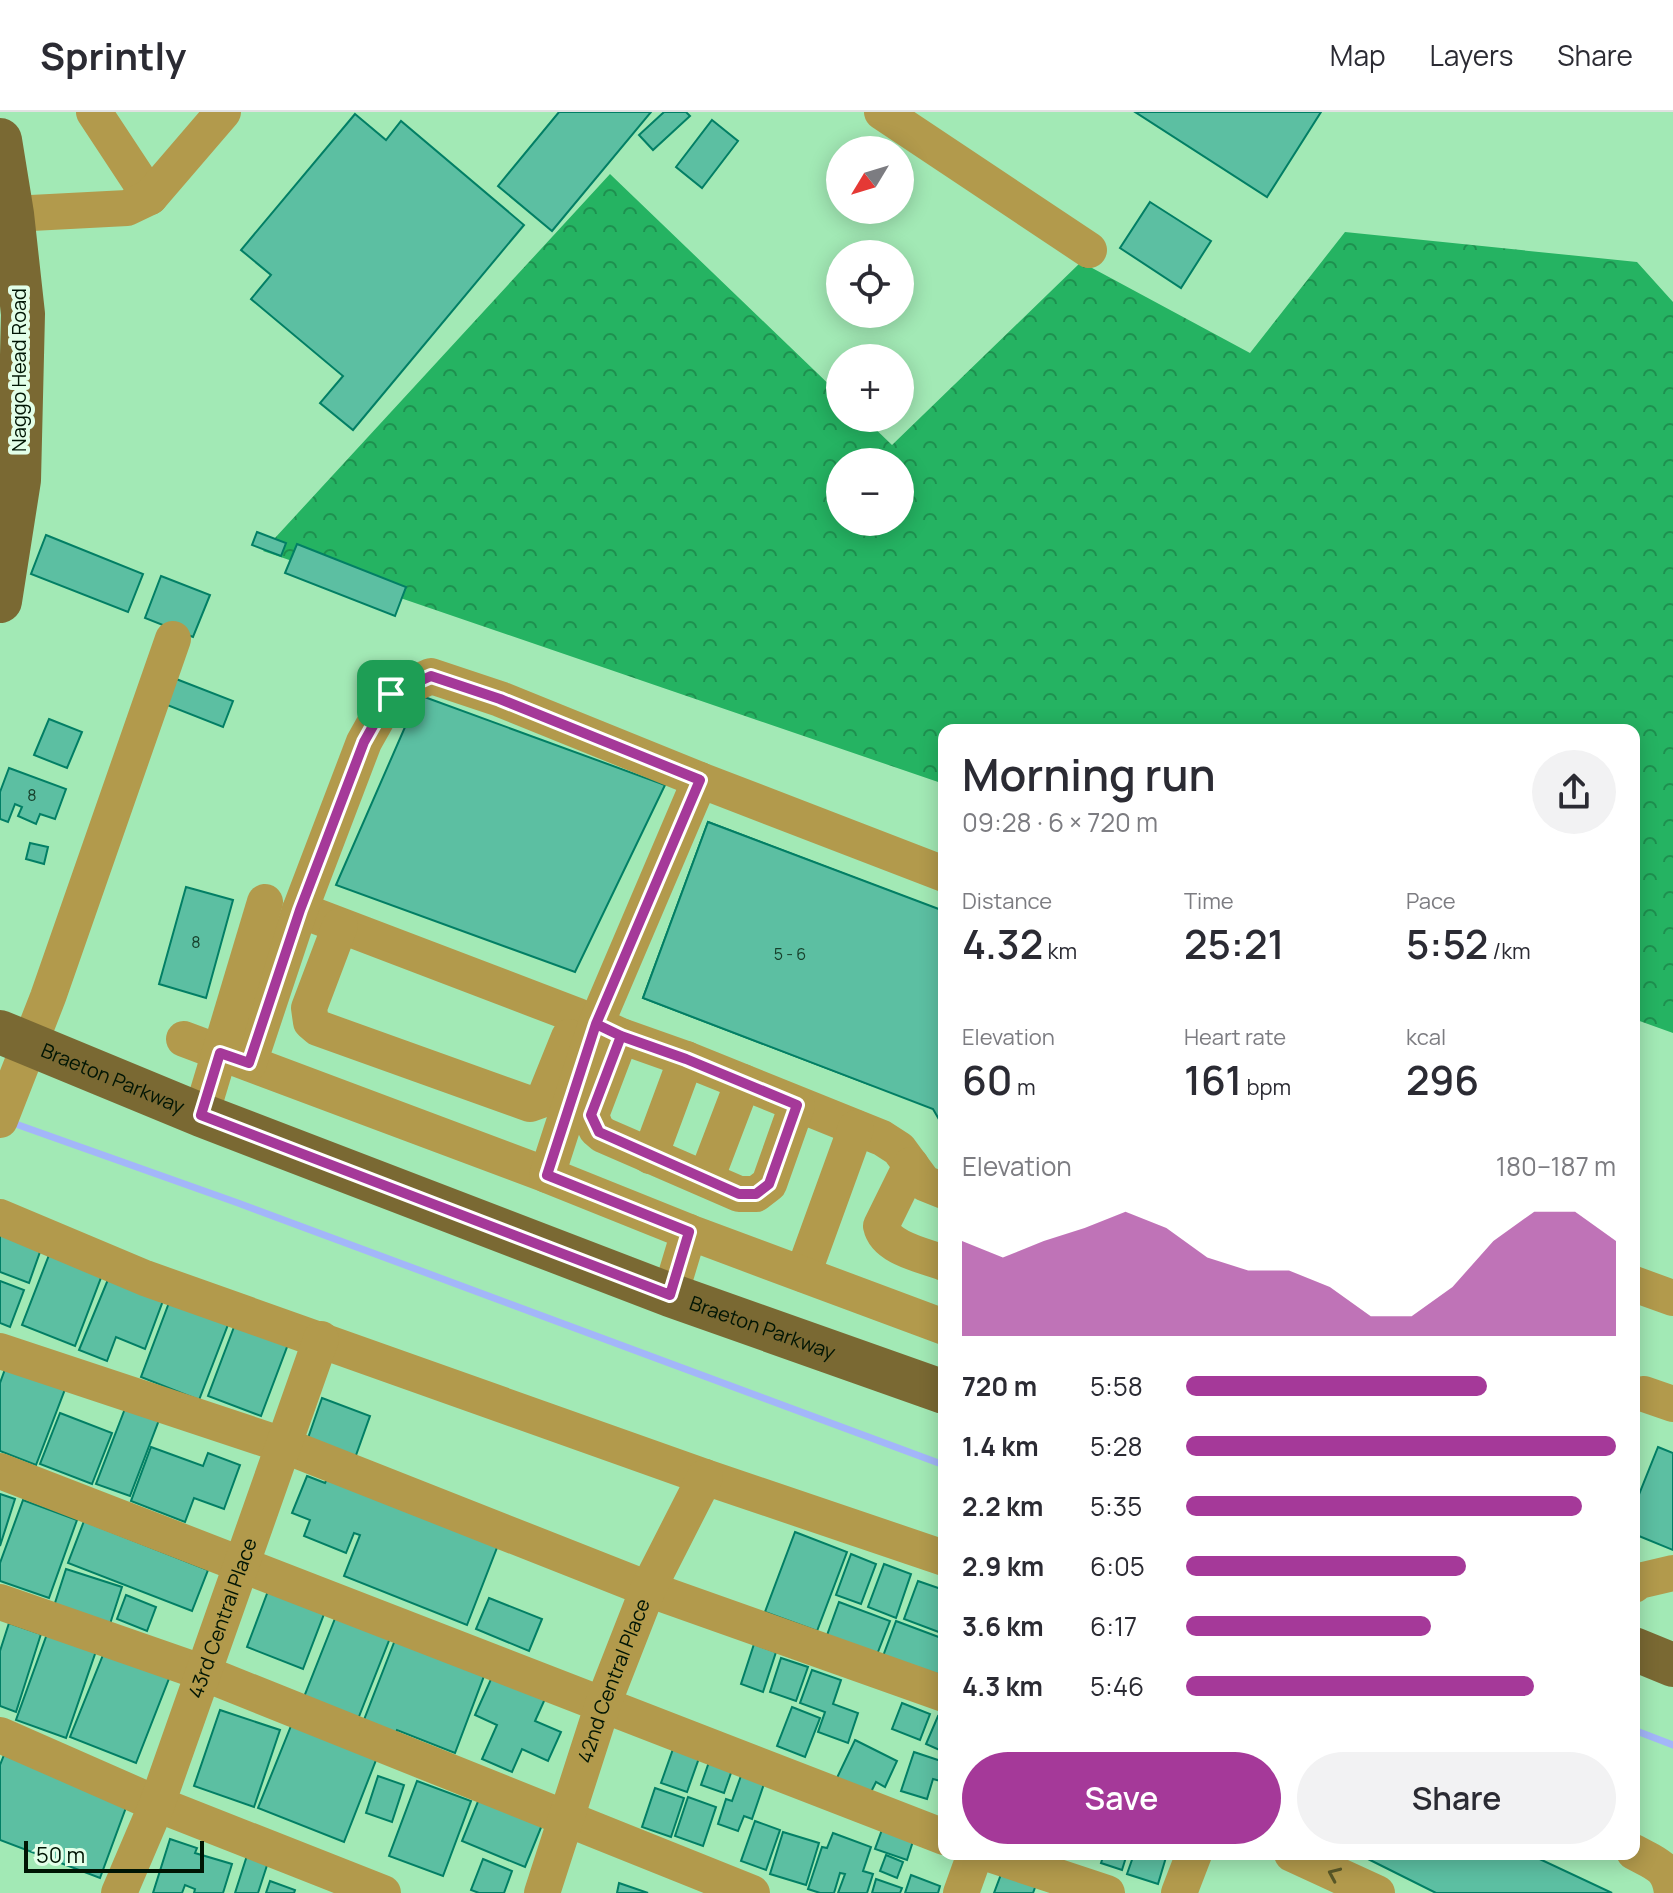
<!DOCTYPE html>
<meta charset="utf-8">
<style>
:root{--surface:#fff;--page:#f2f2f3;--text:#2b2b33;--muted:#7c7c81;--line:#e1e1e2;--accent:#a53999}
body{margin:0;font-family:Manrope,sans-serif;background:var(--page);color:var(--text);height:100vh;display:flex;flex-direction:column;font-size:30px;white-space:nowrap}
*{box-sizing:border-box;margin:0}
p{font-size:26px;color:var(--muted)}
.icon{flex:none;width:44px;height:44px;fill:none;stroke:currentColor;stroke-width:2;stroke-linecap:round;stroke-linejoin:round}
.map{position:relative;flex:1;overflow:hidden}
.panel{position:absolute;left:938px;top:612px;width:702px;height:1136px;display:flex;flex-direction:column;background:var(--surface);border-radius:16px;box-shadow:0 4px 20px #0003}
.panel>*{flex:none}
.needle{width:52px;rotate:232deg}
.buttons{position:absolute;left:826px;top:24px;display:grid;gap:16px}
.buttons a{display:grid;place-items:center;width:88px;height:88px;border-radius:50%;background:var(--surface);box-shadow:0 4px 20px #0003;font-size:40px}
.scale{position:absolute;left:24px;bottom:20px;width:180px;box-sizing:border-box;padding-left:8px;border:4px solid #001504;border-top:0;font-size:22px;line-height:28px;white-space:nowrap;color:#001504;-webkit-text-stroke:6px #e3ffe9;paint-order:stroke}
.pin{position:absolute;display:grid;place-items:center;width:68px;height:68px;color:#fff;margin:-34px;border-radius:16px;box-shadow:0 4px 12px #0006}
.round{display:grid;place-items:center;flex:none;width:84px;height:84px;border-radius:42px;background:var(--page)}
.summary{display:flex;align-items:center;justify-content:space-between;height:136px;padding:0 24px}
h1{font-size:44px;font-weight:600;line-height:60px}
.metrics{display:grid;grid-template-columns:repeat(3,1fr);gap:12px;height:136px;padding:8px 24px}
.metrics div{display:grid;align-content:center}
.metrics b{font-size:40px;font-weight:600}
.metrics small{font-size:22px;font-weight:400}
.metrics p{font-size:22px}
.chart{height:224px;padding:16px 24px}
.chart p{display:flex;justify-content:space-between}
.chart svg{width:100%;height:144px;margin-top:8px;fill:var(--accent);opacity:.7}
.action{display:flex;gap:16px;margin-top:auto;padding:16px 24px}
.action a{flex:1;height:92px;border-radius:48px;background:var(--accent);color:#fff;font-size:32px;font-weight:600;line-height:92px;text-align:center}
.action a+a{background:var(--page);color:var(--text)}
ul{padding:0 24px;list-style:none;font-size:26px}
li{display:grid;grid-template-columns:128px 96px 1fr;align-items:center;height:60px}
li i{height:20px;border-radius:10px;background:var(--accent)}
header{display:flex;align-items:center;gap:48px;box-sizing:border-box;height:112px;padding:0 40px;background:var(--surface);border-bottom:2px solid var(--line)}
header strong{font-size:38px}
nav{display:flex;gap:44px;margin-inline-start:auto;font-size:28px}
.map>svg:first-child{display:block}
</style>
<header>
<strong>Sprintly</strong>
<nav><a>Map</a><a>Layers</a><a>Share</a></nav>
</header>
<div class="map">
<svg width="1673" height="1781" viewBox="0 0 1673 1781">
<defs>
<pattern id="forest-crowns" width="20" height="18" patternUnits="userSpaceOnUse" patternTransform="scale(2)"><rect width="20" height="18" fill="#25b362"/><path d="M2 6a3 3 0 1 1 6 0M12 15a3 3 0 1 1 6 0" fill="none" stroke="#1e904f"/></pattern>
</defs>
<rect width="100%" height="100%" fill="#a2e9b5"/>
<!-- forest -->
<path fill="url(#forest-crowns)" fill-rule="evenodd" d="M610 62 840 283V306H864L892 333 1081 150 1250 241 1345 120 1637 150 1673 190V921L1634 907V618H944V672L263 439ZM840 350H900V410H840Z"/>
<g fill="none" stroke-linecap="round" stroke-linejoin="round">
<!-- stream -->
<g stroke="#a3b6f9" stroke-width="7">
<polyline points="10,1010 238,1091 944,1353"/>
<polyline points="1634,1618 1673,1633"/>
</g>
</g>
<!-- building -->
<g fill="#5cbfa2" stroke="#027f65" stroke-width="2">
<polygon points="559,0 651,0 552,119 498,74"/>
<polygon points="664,0 686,0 690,4 653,38 639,23"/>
<polygon points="1135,0 1321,0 1267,85"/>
<polygon points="355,2 386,28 401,9 524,113 353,318 320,291 343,264 251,187 271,163 241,138"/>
<polygon points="712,8 738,29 702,76 676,55"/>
<polygon points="1150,90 1211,129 1181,176 1120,136"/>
<polygon points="257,420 286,431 281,444 252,433"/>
<polygon points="46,423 143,462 128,500 31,462"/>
<polygon points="297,432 406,475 395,504 285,461"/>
<polygon points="161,464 210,483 193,525 145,506"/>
<polygon points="171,565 233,589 223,615 162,591"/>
<polygon points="419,583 665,673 575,860 336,773"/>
<polygon points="49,607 82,620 67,656 34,643"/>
<polygon points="9,656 66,677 55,707 40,702 36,712 18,704 22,695 15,692 8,710 0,707 0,680"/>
<polygon points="708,710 937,797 871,973 643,886"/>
<polygon points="708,710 944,799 944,1016 933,997 643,886"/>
<polygon points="30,731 48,735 44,752 26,747"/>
<polygon points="186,775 233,788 206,886 159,872"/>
<polygon points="0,1121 41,1137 29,1171 0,1160"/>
<polygon points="49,1143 102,1163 75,1234 22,1213"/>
<polygon points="109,1165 164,1186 145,1237 116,1225 107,1249 79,1238"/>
<polygon points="0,1169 24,1178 10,1215 0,1211"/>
<polygon points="170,1188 229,1210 199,1288 141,1265"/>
<polygon points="237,1207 290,1227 261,1304 208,1284"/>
<polygon points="8,1249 67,1272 36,1353 0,1339 0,1271"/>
<polygon points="322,1286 370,1304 355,1346 307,1329"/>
<polygon points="126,1294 159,1308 130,1384 96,1372"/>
<polygon points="60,1301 112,1321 92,1372 40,1352"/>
<polygon points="151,1335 203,1354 208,1341 240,1353 224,1397 194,1386 185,1410 131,1389"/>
<polygon points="1658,1335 1673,1341 1673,1438 1634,1422 1634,1395"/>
<polygon points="307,1364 325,1371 328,1365 498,1433 467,1513 344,1464 360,1423 354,1421 346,1441 304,1424 310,1408 292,1401"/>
<polygon points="0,1382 15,1387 0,1434"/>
<polygon points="23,1388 77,1408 49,1486 0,1469 0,1451"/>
<polygon points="84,1409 208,1458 192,1499 68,1451"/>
<polygon points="795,1420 847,1440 817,1519 765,1500"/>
<polygon points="851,1442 876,1452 861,1492 836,1483"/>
<polygon points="884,1452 911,1462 896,1506 868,1495"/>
<polygon points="66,1457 122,1475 110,1512 54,1494"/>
<polygon points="918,1469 944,1478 944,1522 904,1507"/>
<polygon points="268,1479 324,1502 303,1557 247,1535"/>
<polygon points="126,1483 156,1495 147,1519 117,1507"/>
<polygon points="489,1486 542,1507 529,1539 476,1517"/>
<polygon points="839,1490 890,1509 876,1545 826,1526"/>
<polygon points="336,1504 390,1526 358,1607 304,1585"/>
<polygon points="896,1509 944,1527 944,1547 936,1568 882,1547"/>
<polygon points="9,1511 41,1522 16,1600 0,1594 0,1539"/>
<polygon points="47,1522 96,1539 66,1626 16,1608"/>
<polygon points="395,1528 484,1564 455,1641 397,1618 395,1625 362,1613"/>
<polygon points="754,1532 776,1540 763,1580 741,1572"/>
<polygon points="105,1538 170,1564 136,1651 70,1625"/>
<polygon points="781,1546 808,1555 796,1589 770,1580"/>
<polygon points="496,1556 549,1578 535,1609 561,1620 548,1649 522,1637 512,1660 482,1647 497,1613 475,1603"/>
<polygon points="812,1558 841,1568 833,1592 858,1601 848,1631 818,1620 825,1600 800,1591"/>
<polygon points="902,1591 930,1602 920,1628 892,1617"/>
<polygon points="792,1595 820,1606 805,1645 777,1634"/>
<polygon points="220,1598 280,1618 254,1695 194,1674"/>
<polygon points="938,1604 944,1606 944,1640 926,1632"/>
<polygon points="293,1609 378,1643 344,1730 258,1696"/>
<polygon points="855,1628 897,1649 885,1675 876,1670 868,1686 835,1670"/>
<polygon points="673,1637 699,1646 687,1680 661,1671"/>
<polygon points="914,1640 944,1650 944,1670 933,1667 927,1687 901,1679"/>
<polygon points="4,1643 128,1690 100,1766 0,1728 0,1653"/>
<polygon points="709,1650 732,1658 724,1681 701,1673"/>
<polygon points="742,1661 765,1669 752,1707 744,1704 738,1719 718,1712 726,1687 732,1689"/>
<polygon points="378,1664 404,1673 392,1710 366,1701"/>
<polygon points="417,1669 471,1689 443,1764 389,1744"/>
<polygon points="655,1676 684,1686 671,1725 642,1715"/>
<polygon points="688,1685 716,1695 703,1734 675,1724"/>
<polygon points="479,1687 542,1713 525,1755 462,1729"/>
<polygon points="755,1709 780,1718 766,1758 741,1749"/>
<polygon points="883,1715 914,1726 907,1748 875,1737"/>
<polygon points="783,1720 819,1731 806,1773 770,1762"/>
<polygon points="833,1721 871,1735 863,1759 873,1762 867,1781 838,1781 845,1762 840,1761 834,1781 820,1781 808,1777 822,1735 827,1736"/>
<polygon points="170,1727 197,1736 195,1741 232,1752 223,1781 194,1781 195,1777 185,1773 182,1781 153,1781"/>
<polygon points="251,1731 272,1738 258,1781 235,1781"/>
<polygon points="1104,1742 1127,1742 1122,1758 1101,1751"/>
<polygon points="1134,1742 1167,1742 1158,1772 1127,1762"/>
<polygon points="1358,1742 1529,1742 1612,1781 1436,1781"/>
<polygon points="886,1743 903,1750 897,1766 880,1759"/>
<polygon points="483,1747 512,1759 504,1781 479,1781 471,1778"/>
<polygon points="1003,1757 1037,1770 1033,1781 994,1781"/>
<polygon points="911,1763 940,1774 938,1781 905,1781"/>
<polygon points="876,1767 902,1776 900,1781 872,1781"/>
<polygon points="270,1769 295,1778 294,1781 266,1781"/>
<polygon points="619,1771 648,1781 617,1781"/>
</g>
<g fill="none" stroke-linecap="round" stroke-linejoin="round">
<!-- minor -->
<g stroke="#b29a4c" stroke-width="36">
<polyline points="94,0 150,85"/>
<polyline points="882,0 1089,138"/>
<polyline points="12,102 127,96 150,85 223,0"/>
<polyline points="300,798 578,904 621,924 686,947 882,1026 899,1037 924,1071 944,1079"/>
<polyline points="340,814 309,896 311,910 318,916 530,992 544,987 569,925"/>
<polyline points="621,924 591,1003 596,1017 603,1023 739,1082 756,1082 769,1072 797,993"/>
<polyline points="184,927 547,1063 689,1120"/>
<polyline points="249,951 300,798 364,630 391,582 431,564 500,587 700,668"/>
<polyline points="201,1003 265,790"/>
<polyline points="0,1008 48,885 173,527"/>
<polyline points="650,1044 686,947"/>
<path d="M911 1053 881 1114C886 1137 924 1143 944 1151"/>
<polyline points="547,1063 596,912 700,668 944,762"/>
<polyline points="706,1067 743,970"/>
<polyline points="0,1105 145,1166 705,1365 944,1446"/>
<polyline points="803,1162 856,1016"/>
<polyline points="1634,1172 1673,1186"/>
<polyline points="670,1183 689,1120 944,1215"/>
<polyline points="0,1239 283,1333 648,1477 944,1582"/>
<polyline points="1644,1282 1673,1292"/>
<polyline points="0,1359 944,1725"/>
<polyline points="1634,1473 1639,1469 1673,1461"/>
<polyline points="0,1490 201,1560 752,1781"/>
<polyline points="0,1623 157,1692 383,1781"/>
<path d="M1634 1740C1656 1752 1669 1754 1672 1781"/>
<polyline points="989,1742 1107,1781"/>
<polyline points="1292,1742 1377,1781"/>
<path id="s1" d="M119 1781 157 1692 321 1227"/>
<path id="s2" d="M542 1781 603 1592 648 1477 705 1365"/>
<polyline points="961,1781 975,1742"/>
<polyline points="1179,1781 1194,1742"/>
</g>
<!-- major -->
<g stroke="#7a6933" stroke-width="44">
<polyline points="0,28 12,102 23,202 19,368 0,489"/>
<path id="s3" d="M0 920 201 1003 670 1183 944 1280"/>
<polyline points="1634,1537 1673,1553"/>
</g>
</g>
<!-- one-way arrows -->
<defs><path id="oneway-chevron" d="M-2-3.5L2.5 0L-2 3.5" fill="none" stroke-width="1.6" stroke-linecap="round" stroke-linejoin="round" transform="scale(2)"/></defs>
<use stroke="#595828" href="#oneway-chevron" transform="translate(1334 1762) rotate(-156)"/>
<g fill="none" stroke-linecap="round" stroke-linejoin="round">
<defs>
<polyline id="route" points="391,582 364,630 300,798 249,951 220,941 201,1003 670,1183 689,1120 547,1063 596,912 621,924 591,1003 599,1020 739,1082 756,1082 769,1072 797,993 686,947 621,924 596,912 700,668 500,587 431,564 391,582"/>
</defs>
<!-- route casing -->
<use href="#route" stroke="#fff" stroke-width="16"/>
<!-- route -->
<use href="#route" stroke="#a53999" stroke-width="10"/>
</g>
<g text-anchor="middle" stroke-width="8" stroke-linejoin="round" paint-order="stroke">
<!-- number labels -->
<g font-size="16" fill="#17402c">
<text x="32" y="689">8</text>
<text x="196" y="836">8</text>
<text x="790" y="848">5 - 6</text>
</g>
<!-- street labels -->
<g font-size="20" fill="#001504" stroke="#e3ffe9">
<text transform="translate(19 258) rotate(-90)" y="7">Naggo Head Road</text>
<text dy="7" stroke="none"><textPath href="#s3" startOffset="122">Braeton Parkway</textPath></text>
<text dy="7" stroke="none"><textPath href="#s3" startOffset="818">Braeton Parkway</textPath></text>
<text dy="7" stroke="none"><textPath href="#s1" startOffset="294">43rd Central Place</textPath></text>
<text dy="7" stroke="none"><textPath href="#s2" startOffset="224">42nd Central Place</textPath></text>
</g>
</g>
</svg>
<div class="buttons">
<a><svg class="needle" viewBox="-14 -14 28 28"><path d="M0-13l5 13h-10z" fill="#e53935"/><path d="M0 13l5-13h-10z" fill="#7c7c81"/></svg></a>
<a><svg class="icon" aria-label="locate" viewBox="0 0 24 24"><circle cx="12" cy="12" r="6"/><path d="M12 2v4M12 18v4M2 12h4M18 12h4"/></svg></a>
<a>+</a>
<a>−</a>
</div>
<div class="scale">50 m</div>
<div class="pin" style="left:391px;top:582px;background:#1e9e55"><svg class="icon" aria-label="arrive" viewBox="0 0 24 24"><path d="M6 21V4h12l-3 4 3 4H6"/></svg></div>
<section class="panel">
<div class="summary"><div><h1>Morning run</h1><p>09:28 · 6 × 720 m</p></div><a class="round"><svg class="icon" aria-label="share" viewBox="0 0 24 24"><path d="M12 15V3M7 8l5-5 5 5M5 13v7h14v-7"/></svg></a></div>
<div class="metrics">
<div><p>Distance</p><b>4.32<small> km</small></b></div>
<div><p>Time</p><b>25:21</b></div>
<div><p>Pace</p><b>5:52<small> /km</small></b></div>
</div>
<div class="metrics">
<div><p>Elevation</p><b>60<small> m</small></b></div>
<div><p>Heart rate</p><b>161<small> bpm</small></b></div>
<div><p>kcal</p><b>296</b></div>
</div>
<div class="chart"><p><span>Elevation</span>180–187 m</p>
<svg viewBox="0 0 160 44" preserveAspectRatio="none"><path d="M0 44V15L10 20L20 15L30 11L40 6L50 11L60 20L70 24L80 24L90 29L100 38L110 38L120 29L130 15L140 6L150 6L160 15V44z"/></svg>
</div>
<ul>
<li><b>720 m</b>5:58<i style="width:70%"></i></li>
<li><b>1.4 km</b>5:28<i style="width:100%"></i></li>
<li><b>2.2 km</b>5:35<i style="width:92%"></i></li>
<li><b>2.9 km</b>6:05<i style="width:65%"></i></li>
<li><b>3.6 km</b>6:17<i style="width:57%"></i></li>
<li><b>4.3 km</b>5:46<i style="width:81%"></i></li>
</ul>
<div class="action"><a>Save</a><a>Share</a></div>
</section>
</div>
